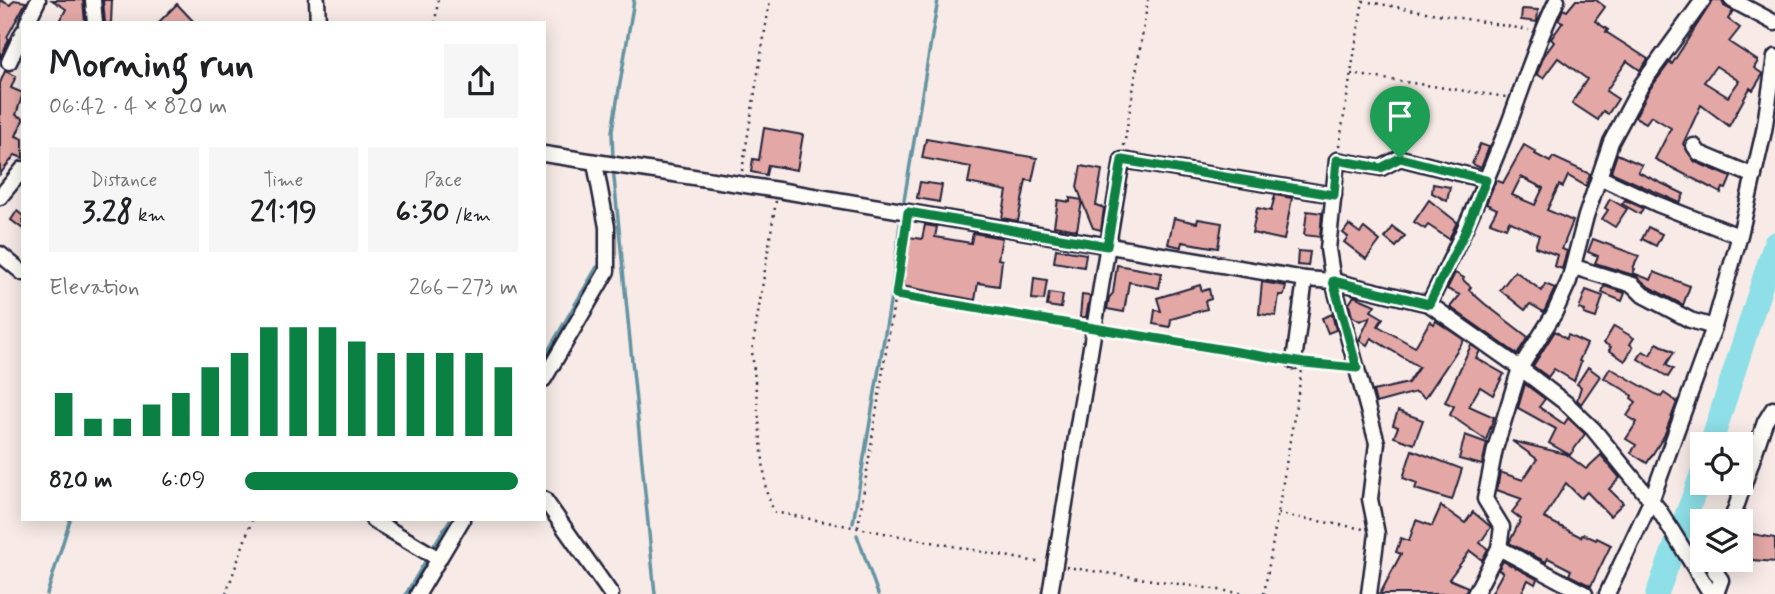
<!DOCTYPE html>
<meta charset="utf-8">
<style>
:root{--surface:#fff;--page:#f6f6f6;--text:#202124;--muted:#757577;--accent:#0b8043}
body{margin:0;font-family:Mynerve,sans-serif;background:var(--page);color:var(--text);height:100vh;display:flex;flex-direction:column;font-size:26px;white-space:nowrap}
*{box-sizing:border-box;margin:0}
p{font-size:23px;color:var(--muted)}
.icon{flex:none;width:38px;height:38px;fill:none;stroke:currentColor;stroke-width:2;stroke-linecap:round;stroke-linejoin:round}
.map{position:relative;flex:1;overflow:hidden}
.details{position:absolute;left:21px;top:21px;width:525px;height:500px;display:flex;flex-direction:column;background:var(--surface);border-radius:0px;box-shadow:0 4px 18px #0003}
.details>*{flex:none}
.controls{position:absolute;left:1690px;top:432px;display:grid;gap:14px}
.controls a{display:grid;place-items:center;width:63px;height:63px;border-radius:0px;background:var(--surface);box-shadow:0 4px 18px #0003;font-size:35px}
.pin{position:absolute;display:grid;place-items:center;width:60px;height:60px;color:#fff;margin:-72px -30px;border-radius:50% 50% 50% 0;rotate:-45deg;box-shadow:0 0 7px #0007}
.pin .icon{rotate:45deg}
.round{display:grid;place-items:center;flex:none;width:74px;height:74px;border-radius:0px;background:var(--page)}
.head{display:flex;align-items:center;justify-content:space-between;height:119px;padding:0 28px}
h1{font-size:38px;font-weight:800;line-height:52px}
.stats{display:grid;grid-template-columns:repeat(3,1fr);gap:10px;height:119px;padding:7px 28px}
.stats div{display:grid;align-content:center;border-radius:0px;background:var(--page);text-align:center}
.stats b{font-size:30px;font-weight:800}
.stats small{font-size:19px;font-weight:400}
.stats p{font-size:19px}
.chart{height:196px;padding:14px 28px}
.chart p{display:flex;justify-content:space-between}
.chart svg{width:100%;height:126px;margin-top:7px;stroke:var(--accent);stroke-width:6}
ul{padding:0 28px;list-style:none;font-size:23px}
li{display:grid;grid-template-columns:112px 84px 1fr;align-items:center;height:52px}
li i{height:18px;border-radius:9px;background:var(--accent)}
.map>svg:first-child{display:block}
</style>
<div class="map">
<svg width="1775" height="594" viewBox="0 0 1775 594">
<rect width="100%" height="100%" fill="#f8ebe7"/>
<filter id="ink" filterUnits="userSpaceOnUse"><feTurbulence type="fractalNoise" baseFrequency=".0143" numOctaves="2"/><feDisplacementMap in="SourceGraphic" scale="14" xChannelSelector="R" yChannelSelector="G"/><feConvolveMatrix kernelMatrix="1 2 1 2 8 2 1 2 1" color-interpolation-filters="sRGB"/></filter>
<g filter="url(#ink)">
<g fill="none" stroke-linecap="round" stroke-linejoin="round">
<!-- stream -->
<g stroke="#6393a2" stroke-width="3.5">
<polyline points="613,161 612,131 634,0"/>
<polyline points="613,168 655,594"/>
<polyline points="904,200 938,0"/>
<polyline points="544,358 597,267"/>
<polyline points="853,523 891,297 900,224"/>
<polyline points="857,535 878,594"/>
<polyline points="433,547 450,520"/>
<polyline points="47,594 70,520"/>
<polyline points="406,594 428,557"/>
</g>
<!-- river -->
<g stroke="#8edfe7" stroke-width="23">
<polyline points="1711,444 1775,243"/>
<polyline points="1657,594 1703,470"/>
</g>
</g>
<!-- building -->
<g fill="#e3a8a6" stroke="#22223b" stroke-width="2" fill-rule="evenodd">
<polygon points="0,0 10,5 14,0 26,2 7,37 9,39 0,59"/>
<polygon points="52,0 83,0 85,23 59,23 66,9"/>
<polygon points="103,0 112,0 111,23 105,23"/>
<polygon points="1576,0 1596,0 1605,7 1595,21 1608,30 1606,32 1648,59 1640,70 1627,61 1606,91 1618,99 1608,114 1603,111 1598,120 1572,103 1587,79 1558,58 1543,78 1537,74 1544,56 1554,42 1551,39 1563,22 1558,20 1563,9 1567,11"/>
<path d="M1713 0H1722L1724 6 1733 11 1728 19 1740 28 1729 42 1758 61 1754 68 1763 74 1753 90 1750 88 1729 126 1701 105 1683 144 1695 162 1731 177 1726 189 1723 188 1721 193 1655 159 1671 128 1651 116 1646 123 1635 117 1650 89 1670 62 1672 64ZM1716 66 1739 81 1728 97 1704 82Z"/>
<polygon points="177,4 195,23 158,23"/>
<polygon points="1522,9 1538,10 1537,22 1521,20"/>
<polygon points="5,71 16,76 11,88 23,93 16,115 23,118 23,120 16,136 23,139 23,158 15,155 0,174 0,83"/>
<polygon points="764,128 803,135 797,170 768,165 766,175 751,172 753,159 759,160"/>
<polygon points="926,139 1037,158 1032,181 1026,180 1018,221 1002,218 1007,191 968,183 971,167 922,158"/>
<polygon points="1480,144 1489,147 1481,168 1472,164"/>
<path d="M1524 145 1536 152 1535 154 1550 162 1553 157 1590 174 1586 186 1568 176 1563 187 1559 185 1547 210 1573 221 1562 249 1567 251 1562 269 1554 266 1557 255 1535 247 1539 235 1509 221 1506 228 1490 222 1497 209 1486 204 1496 180 1503 183ZM1521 177 1543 188 1535 205 1512 195Z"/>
<polygon points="1617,154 1642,165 1638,172 1684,194 1680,203 1611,172"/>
<polygon points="1081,166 1102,170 1096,205 1104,208 1101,230 1093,228 1082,201 1077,230 1054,226 1058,200 1070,202 1070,198 1082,200 1077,187"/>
<polygon points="920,182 942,185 939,202 917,198"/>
<polygon points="1433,184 1450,187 1447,201 1432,193"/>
<polygon points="1275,195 1292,198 1284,240 1252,233 1257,208 1271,211"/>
<polygon points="1610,199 1627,209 1615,227 1602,219 1608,210 1605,208"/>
<polygon points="1429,200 1457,222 1449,239 1428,225 1425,229 1414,222"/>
<polygon points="1625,200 1643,208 1640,214 1622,204"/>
<polygon points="17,211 23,216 23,229 11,220"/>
<polygon points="1307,211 1322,213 1320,237 1304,235"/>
<polygon points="1174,218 1197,223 1198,219 1222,223 1218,248 1182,242 1181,247 1168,244"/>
<polygon points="925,225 937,227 935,237 971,243 973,233 1002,238 998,259 1002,260 999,286 978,283 975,300 902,286 908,237 922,239"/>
<polygon points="1349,225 1360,233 1364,228 1380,241 1366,259 1344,242 1348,237 1343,233"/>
<polygon points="1393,227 1405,236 1396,247 1385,238"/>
<polygon points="1648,227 1662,234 1656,246 1642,239"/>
<polygon points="1593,239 1639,256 1633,268 1635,269 1633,273 1651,280 1654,272 1690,286 1683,305 1649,287 1636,276 1595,263 1598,256 1588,252"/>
<polygon points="1056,249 1086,254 1084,267 1054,262"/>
<polygon points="1298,251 1310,252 1308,266 1297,265"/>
<polygon points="1117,265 1162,273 1159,288 1129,282 1124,312 1107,309 1109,298 1113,293"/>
<polygon points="1515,271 1542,291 1545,284 1555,288 1544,312 1530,304 1525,310 1500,290"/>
<polygon points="1455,273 1464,278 1463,280 1471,287 1469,290 1485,304 1528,337 1517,354 1450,307 1460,295 1447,289"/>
<polygon points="1034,278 1047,280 1044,300 1032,299"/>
<polygon points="1262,282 1286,286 1284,295 1279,295 1276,316 1259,314"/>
<polygon points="1200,285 1202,291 1209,289 1211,299 1205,301 1207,309 1171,319 1170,327 1153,324 1155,310 1161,311 1157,298"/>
<polygon points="1604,286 1625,293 1622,301 1602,293"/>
<polygon points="1586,290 1603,296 1596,318 1584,314 1585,311 1579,309"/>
<polygon points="1049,293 1063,295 1061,308 1047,306"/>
<polygon points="1082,295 1090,296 1086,317 1080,317"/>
<polygon points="1354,296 1375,305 1371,311 1383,318 1378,326 1415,347 1430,321 1434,324 1436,321 1464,340 1425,398 1416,392 1376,403 1373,391 1408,383 1419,367 1371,338 1367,345 1359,340 1370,317 1360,321 1352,316 1349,304"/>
<polygon points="1332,314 1336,330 1328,333 1322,318"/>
<polygon points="1614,326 1634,338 1630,344 1633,347 1625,361 1609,350 1611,347 1604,343"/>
<polygon points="1555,331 1566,339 1568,335 1587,344 1579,361 1581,362 1574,381 1554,369 1548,377 1533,366"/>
<polygon points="1657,343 1674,352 1666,365 1673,369 1668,377 1638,359 1643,351 1650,355"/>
<polygon points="1471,345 1480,351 1476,358 1504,374 1493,395 1480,387 1469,406 1494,417 1486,440 1450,415 1454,406 1445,402"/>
<polygon points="1588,367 1600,376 1581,404 1577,400 1581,387 1577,384"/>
<polygon points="1610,368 1661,397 1664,393 1677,402 1664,436 1647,463 1631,453 1636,445 1626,439 1637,422 1627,416 1636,402 1631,398 1632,396 1628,392 1604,378"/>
<polygon points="1525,384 1545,399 1539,407 1564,424 1568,418 1585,434 1570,455 1549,443 1556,429 1518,408"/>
<polygon points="1398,411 1423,420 1414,444 1394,437 1398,427 1393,425"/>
<polygon points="1465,435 1487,443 1482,465 1459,459"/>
<polygon points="1512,441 1566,454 1586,469 1601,455 1620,478 1609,489 1623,503 1610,516 1587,492 1581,498 1566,483 1544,518 1581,537 1583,534 1596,540 1597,538 1611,545 1591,586 1569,575 1571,570 1548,558 1546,562 1509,543 1521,519 1512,512 1522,499 1497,490 1500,472 1523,480 1537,459"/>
<polygon points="1412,450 1462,469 1452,500 1415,489 1417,483 1403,478"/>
<polygon points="1441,506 1465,523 1473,512 1491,527 1480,543 1488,549 1482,560 1470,551 1449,579 1468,587 1465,594 1380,594 1401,554 1396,552 1401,538 1409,541 1416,520 1432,526"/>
<polygon points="1741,532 1775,538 1775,562 1741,559"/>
<polygon points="1503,561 1537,579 1535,584 1528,580 1521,594 1491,594 1503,572 1498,570"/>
</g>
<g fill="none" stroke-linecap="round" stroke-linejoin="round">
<defs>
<g id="street">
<polyline points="93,0 95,23"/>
<polyline points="317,0 318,23"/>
<polyline points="1732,0 1775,23"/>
<polyline points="27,23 38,0"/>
<polyline points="9,62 23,32"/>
<polyline points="1694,146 1699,153 1754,176"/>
<polyline points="544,154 778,190 1305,279 1333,281 1429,304 1520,368 1567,404 1593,429 1659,510 1711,594"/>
<polyline points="1599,177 1657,204 1739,236"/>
<polyline points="0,197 23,169"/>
<polyline points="0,254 23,273"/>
<polyline points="1574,267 1633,285 1643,295 1690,320 1714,327"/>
<path d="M1429 304C1458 246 1484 187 1508 126 1524 84 1537 41 1557 0"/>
<polyline points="1294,361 1305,279"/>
<polyline points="544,379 607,271 607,227 595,163"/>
<polyline points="544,499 611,594"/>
<polyline points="373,520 439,559"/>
<polyline points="1731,522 1765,422 1773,409 1775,410"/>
<polyline points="1499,548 1585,594"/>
<polyline points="418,594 462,520"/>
<polyline points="1050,594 1122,160 1334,195"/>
<polyline points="1369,594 1377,534 1370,499 1377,443 1333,281 1328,249 1337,160 1381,168 1400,158 1486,180"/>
<polyline points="1475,594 1499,548 1502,527 1485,499 1495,449 1520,368 1554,314 1569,281 1586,216 1611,142 1642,84 1703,0"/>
<polyline points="1607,594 1651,501 1713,330 1740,235 1764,131 1775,57"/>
<polyline points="1716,594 1721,580 1715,571 1718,560"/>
</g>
</defs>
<!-- street casing -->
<use href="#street" stroke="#22223b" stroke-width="19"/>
<!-- path -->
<g stroke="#22223b" stroke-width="2.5" stroke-dasharray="2 5" stroke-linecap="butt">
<polyline points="1363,1 1529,30"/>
<polyline points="435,23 438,0"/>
<polyline points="1351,74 1506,97"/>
<polyline points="1124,146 1148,0"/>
<polyline points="1339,146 1363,0"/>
<polyline points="742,171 770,0"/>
<polyline points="776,201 752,351 766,491 774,512 1042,563"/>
<polyline points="896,295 1081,324"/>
<polyline points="1108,329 1281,359"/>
<polyline points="1308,363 1343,367"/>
<polyline points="1278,514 1364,529"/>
<polyline points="858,527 906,226"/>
<polyline points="1066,567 1246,594"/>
<polyline points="226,594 252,520"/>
<polyline points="1264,594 1302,370"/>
</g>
<!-- street -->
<use href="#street" stroke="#fdfcf7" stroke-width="14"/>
</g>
</g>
<g fill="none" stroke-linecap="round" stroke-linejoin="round" filter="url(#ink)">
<defs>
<polygon id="route" points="1400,158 1486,180 1464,234 1429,304 1333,281 1357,368 1304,363 896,295 908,212 1107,246 1122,160 1334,195 1337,160 1381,168"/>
</defs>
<!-- route casing -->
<use href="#route" stroke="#fff" stroke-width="14"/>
<!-- route -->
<use href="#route" stroke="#0b8043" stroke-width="9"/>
</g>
</svg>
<div class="controls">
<a><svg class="icon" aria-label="locate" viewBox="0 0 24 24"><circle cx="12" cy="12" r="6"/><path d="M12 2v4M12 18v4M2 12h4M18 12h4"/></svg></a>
<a><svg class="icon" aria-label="layers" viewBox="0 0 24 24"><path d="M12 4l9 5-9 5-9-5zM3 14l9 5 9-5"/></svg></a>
</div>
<div class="pin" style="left:1400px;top:158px;background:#1e9e55"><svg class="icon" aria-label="arrive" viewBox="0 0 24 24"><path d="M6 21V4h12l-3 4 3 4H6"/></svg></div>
<section class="details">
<div class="head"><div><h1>Morning run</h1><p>06:42 · 4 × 820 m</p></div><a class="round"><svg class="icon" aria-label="share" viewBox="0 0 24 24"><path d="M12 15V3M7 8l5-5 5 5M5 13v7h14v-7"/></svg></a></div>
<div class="stats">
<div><p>Distance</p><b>3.28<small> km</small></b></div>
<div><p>Time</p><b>21:19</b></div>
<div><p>Pace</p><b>6:30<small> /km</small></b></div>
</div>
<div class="chart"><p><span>Elevation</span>266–273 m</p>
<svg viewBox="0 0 160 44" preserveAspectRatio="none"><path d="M5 44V29M15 44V38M25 44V38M35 44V33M45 44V29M55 44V20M65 44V15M75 44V6M85 44V6M95 44V6M105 44V11M115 44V15M125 44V15M135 44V15M145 44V15M155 44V20"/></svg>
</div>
<ul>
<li><b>820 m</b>6:09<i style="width:100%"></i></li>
</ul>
</section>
</div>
